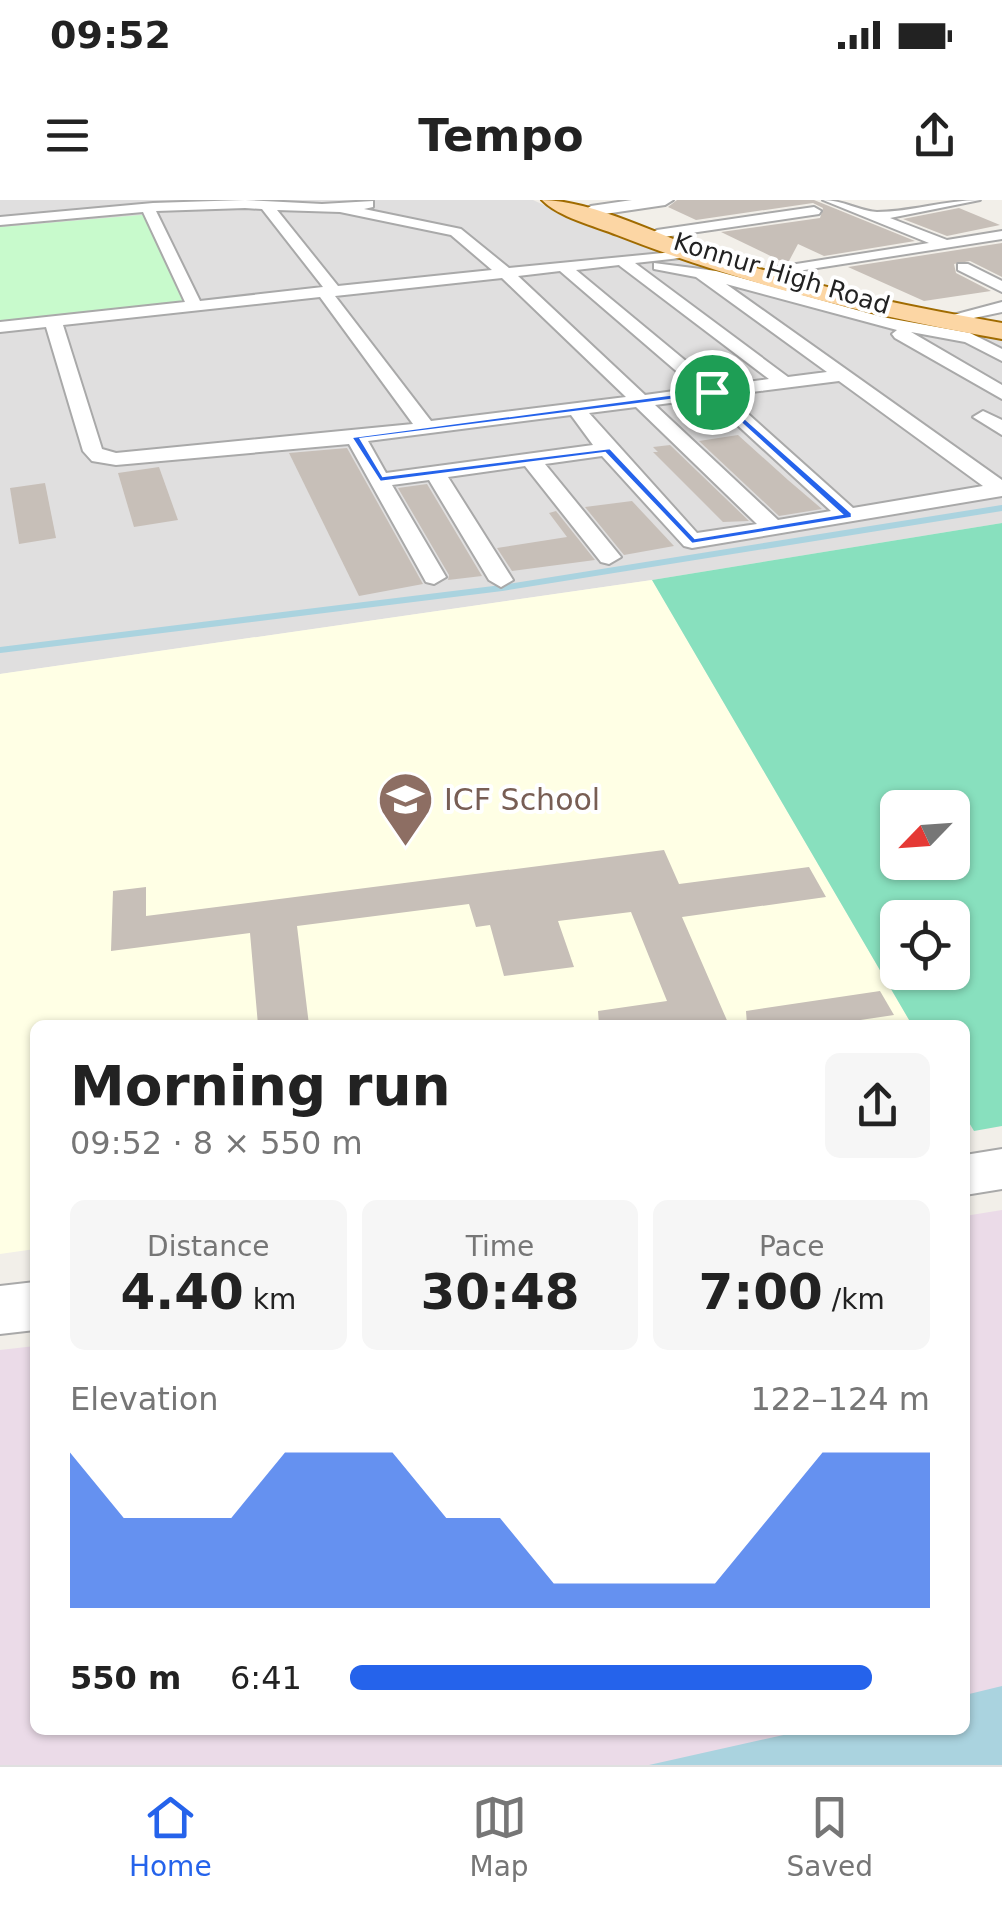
<!DOCTYPE html>
<meta charset="utf-8">
<style>
:root{--surface:#fff;--page:#f6f6f6;--text:#222;--muted:#767676;--line:#e0e0e0;--accent:#2563eb}
body{margin:0;font-family:"DejaVu Sans",sans-serif;background:var(--page);color:var(--text);height:100vh;display:flex;flex-direction:column;font-size:38px;white-space:nowrap}
*{box-sizing:border-box;margin:0}
p{font-size:32px;color:var(--muted)}
.icon{flex:none;width:55px;height:55px;fill:none;stroke:currentColor;stroke-width:2;stroke-linecap:round;stroke-linejoin:round}
.map{position:relative;flex:1;overflow:hidden}
.details{position:absolute;left:30px;top:820px;width:940px;height:715px;display:flex;flex-direction:column;background:var(--surface);border-radius:15px;box-shadow:0 2px 8px #0004}
.details>*{flex:none}
.needle{width:65px;rotate:245deg}
.tools{position:absolute;left:880px;top:590px;display:grid;gap:20px}
.tools a{display:grid;place-items:center;width:90px;height:90px;border-radius:15px;background:var(--surface);box-shadow:0 2px 8px #0004;font-size:50px}
.pin{position:absolute;display:grid;place-items:center;width:85px;height:85px;color:#fff;margin:-42px;border:5px solid #fff;border-radius:50%;box-shadow:0 2px 10px #0007}
.round{display:grid;place-items:center;flex:none;width:105px;height:105px;border-radius:15px;background:var(--page)}
.headline{display:flex;align-items:center;justify-content:space-between;height:170px;padding:0 40px}
h1{font-size:55px;font-weight:800;line-height:75px}
.stats{display:grid;grid-template-columns:repeat(3,1fr);gap:15px;height:170px;padding:10px 40px}
.stats div{display:grid;align-content:center;border-radius:15px;background:var(--page);text-align:center}
.stats b{font-size:50px;font-weight:800}
.stats small{font-size:28px;font-weight:400}
.stats p{font-size:28px}
.chart{height:280px;padding:20px 40px}
.chart p{display:flex;justify-content:space-between}
.chart svg{width:100%;height:180px;margin-top:10px;fill:var(--accent);opacity:.7}
ul{padding:0 40px;list-style:none;font-size:32px}
li{display:grid;grid-template-columns:160px 120px 1fr;align-items:center;height:75px}
li i{height:25px;border-radius:12px;background:var(--accent)}
.status{display:flex;justify-content:space-between;align-items:center;height:70px;padding:0 50px;background:var(--surface);direction:ltr}
.status svg{height:28px;fill:currentColor}
header{display:flex;justify-content:space-between;align-items:center;height:130px;padding:0 40px;background:var(--surface);font-size:45px;font-weight:800}
.tabs{display:flex;justify-content:space-around;align-items:center;height:140px;border-top:2px solid var(--line);background:var(--surface);font-size:28px;color:var(--muted)}
.tabs a{display:grid;justify-items:center;gap:5px}
.tabs .selected{color:var(--accent)}
.map>svg:first-child{display:block}
</style>
<div class="status"><b>09:52</b><svg viewBox="0 0 49 12"><path d="M0 12V9h3v3zM5 12V6h3v6zM10 12V3h3v9zM15 12V0h3v12zM26 1h20v11H26zM47 4h2v5h-2z"/></svg></div>
<header><svg class="icon" aria-label="menu" viewBox="0 0 24 24"><path d="M4 6h16M4 12h16M4 18h16"/></svg>Tempo<svg class="icon" aria-label="share" viewBox="0 0 24 24"><path d="M12 15V3M7 8l5-5 5 5M5 13v7h14v-7"/></svg></header>
<div class="map">
<svg width="1002" height="1565" viewBox="0 0 1002 1565">
<rect width="100%" height="100%" fill="#f2efe9"/>
<!-- residential -->
<polygon fill="#e0dfdf" points="0,0 533,0 587,25 833,109 1002,135 1002,323 652,380 0,474"/>
<!-- industrial -->
<polygon fill="#ebdbe8" points="1002,1010 1002,1565 0,1565 0,1150 35,1146 35,1530 965,1530 965,1016"/>
<!-- education -->
<polygon fill="#ffffe5" points="652,380 912,825 35,825 35,1049 0,1054 0,474"/>
<!-- park -->
<polygon fill="#c8facc" points="153,14 193,102 0,122 0,27"/>
<!-- pitch -->
<path fill="#88e0be" fill-rule="evenodd" d="M1002 323V926L974 931 965 916V825H912L652 380ZM898 608H952V662H898ZM898 718H952V772H898Z"/>
<!-- water -->
<polygon fill="#aad3df" points="1002,1486 1002,1565 649,1565 806,1530 965,1530 965,1495"/>
<g fill="none" stroke-linecap="round" stroke-linejoin="round">
<!-- stream -->
<polyline stroke="#aad3df" stroke-width="6" points="0,450 502,388 1002,308"/>
</g>
<!-- building -->
<g fill="#c7bfb8">
<polygon points="677,0 814,0 915,41 824,56 798,44 789,61 783,62 721,32 820,18 823,8 813,3 696,20 668,7"/>
<polygon points="959,8 1000,25 947,36 903,19"/>
<polygon points="1002,43 1002,77 970,61 954,64 956,73 991,91 924,101 848,67"/>
<polygon points="738,235 788,280 822,309 779,316 699,241"/>
<polygon points="670,245 749,321 723,322 653,252 658,252 653,247"/>
<polygon points="347,248 423,384 359,396 289,253"/>
<polygon points="159,267 178,320 134,327 118,273"/>
<polygon points="45,283 56,338 19,344 10,288"/>
<polygon points="427,284 482,376 448,380 449,375 398,288"/>
<polygon points="632,301 674,346 624,355 585,307"/>
<polygon points="556,311 595,360 512,371 497,348 567,337 549,313"/>
<polygon points="664,650 679,684 809,667 826,697 682,717 729,825 599,825 598,811 667,801 631,712 558,721 574,767 504,776 490,725 476,727 469,704 297,726 309,825 258,825 250,733 111,751 113,691 146,687 146,716"/>
<polygon points="880,791 894,815 827,825 747,825 746,811"/>
</g>
<g fill="none" stroke-linecap="round" stroke-linejoin="round">
<defs>
<g id="minor">
<path d="M245 0 322 4 373 1V7L364 9 461 29 509 68 694 50 696 53 689 57 635 63 788 177 827 172 696 77 654 69V63L716 71 882 117 970 133 1002 149V161L965 142 911 132 1002 185V199L895 138 892 134 897 130 726 84 1002 280V296L692 348 684 346 602 256 545 264 621 357 609 364 601 362 525 266 448 277 513 380 501 387 489 380 429 280 392 285 446 377 434 384 426 382 349 244 116 265 92 261 83 251 46 127 0 132V122L185 102 143 12 0 25V17L153 3ZM245 8 262 9 323 87 200 101 156 11ZM277 10 340 12 451 35 492 70 338 86ZM619 65 620 66 769 179 716 186 576 70ZM560 71 696 188 645 195 518 76ZM502 78 626 197 431 221 335 96ZM320 97 413 224 116 253 102 249 63 125ZM839 181 983 286 853 308 727 195ZM708 198 831 311 778 320 655 205ZM636 207 757 324 697 333 589 213ZM571 215 593 245 386 273 368 241Z"/>
<path d="M823 0C843 0 859 11 877 12 911 12 945 0 980 0L890 18 947 40 1002 31V39L766 76V70L771 68 929 43Z"/>
<polygon points="814,7 821,11 819,14 657,38 650,34 657,30"/>
<polygon points="958,64 968,64 1002,81 1002,92 958,70"/>
<polygon points="1002,102 1002,112 950,123 942,118"/>
<polygon points="983,211 1002,220 1002,235 973,217"/>
</g>
<g id="tertiary">
<polygon points="632,0 673,0 665,5 591,16 583,11 591,6"/>
<polygon points="1002,949 1002,989 965,995 965,955"/>
<polygon points="35,1082 35,1130 0,1134 0,1086"/>
</g>
<path id="primary" d="M542 0C595 0 670 41 724 58 815 87 908 107 1002 123V139C871 116 742 84 617 35 595 26 558 17 542 0Z"/>
</defs>
<!-- minor casing -->
<use href="#minor" stroke="#a9a9a9" stroke-width="4"/>
<!-- tertiary casing -->
<use href="#tertiary" stroke="#a9a9a9" stroke-width="4"/>
<!-- primary casing -->
<use href="#primary" stroke="#a06b00" stroke-width="4"/>
<!-- minor -->
<use href="#minor" fill="#fff" fill-rule="evenodd"/>
<!-- tertiary -->
<use href="#tertiary" fill="#fff" fill-rule="evenodd"/>
<!-- primary -->
<use href="#primary" fill="#fcd6a4" fill-rule="evenodd"/>
</g>
<!-- route -->
<path fill="#2563eb" stroke="#fff" stroke-width="2.5" fill-rule="evenodd" d="M712 189 852 313V318L692 344 605 253 380 282 351 237ZM710 195 841 314 695 338 610 248 383 276 361 239Z"/>
<!-- icons -->
<defs>
<symbol id="school-pin" viewBox="-11 -11 22 30"><path d="M0 17L-7.5 6A9.5 9.5 0 1 1 7.5 6Z" fill="#8d6e63" stroke="#fff"/><path d="M0-5L7-2L0 1L-7-2ZM-4 1L0 2.5L4 1V4Q0 6-4 4Z" fill="#fff"/></symbol>
</defs>
<g fill-rule="evenodd">
<use href="#school-pin" x="374" y="568" width="63" height="86"/>
</g>
<g text-anchor="middle" stroke-width="8" stroke-linejoin="round" paint-order="stroke">
<!-- far-street labels -->
<g font-size="25" fill="#222" stroke="#fff">
<text transform="translate(782 73) rotate(17)" y="9">Konnur High Road</text>
</g>
<!-- education labels -->
<g font-size="30" fill="#785e54" stroke="#fff" text-anchor="start">
<text x="444" y="610">ICF School</text>
</g>
</g>
</svg>
<div class="tools">
<a><svg class="needle" viewBox="-14 -14 28 28"><path d="M0-13l5 13h-10z" fill="#e53935"/><path d="M0 13l5-13h-10z" fill="#767676"/></svg></a>
<a><svg class="icon" aria-label="locate" viewBox="0 0 24 24"><circle cx="12" cy="12" r="6"/><path d="M12 2v4M12 18v4M2 12h4M18 12h4"/></svg></a>
</div>
<div class="pin" style="left:712px;top:192px;background:#1e9e55"><svg class="icon" aria-label="arrive" viewBox="0 0 24 24"><path d="M6 21V4h12l-3 4 3 4H6"/></svg></div>
<section class="details">
<div class="headline"><div><h1>Morning run</h1><p>09:52 · 8 × 550 m</p></div><a class="round"><svg class="icon" aria-label="share" viewBox="0 0 24 24"><path d="M12 15V3M7 8l5-5 5 5M5 13v7h14v-7"/></svg></a></div>
<div class="stats">
<div><p>Distance</p><b>4.40<small> km</small></b></div>
<div><p>Time</p><b>30:48</b></div>
<div><p>Pace</p><b>7:00<small> /km</small></b></div>
</div>
<div class="chart"><p><span>Elevation</span>122–124 m</p>
<svg viewBox="0 0 160 44" preserveAspectRatio="none"><path d="M0 44V6L10 22L20 22L30 22L40 6L50 6L60 6L70 22L80 22L90 38L100 38L110 38L120 38L130 22L140 6L150 6L160 6V44z"/></svg>
</div>
<ul>
<li><b>550 m</b>6:41<i style="width:90%"></i></li>
</ul>
</section>
</div>
<nav class="tabs">
<a class="selected"><svg class="icon" aria-label="home" viewBox="0 0 24 24"><path d="M3 11l9-7 9 7M6 9v11h12V9"/></svg>Home</a>
<a><svg class="icon" aria-label="map" viewBox="0 0 24 24"><path d="M3 6l6-2 6 2 6-2v14l-6 2-6-2-6 2zM9 4v14M15 6v14"/></svg>Map</a>
<a><svg class="icon" aria-label="saved" viewBox="0 0 24 24"><path d="M7 4h10v16l-5-4-5 4z"/></svg>Saved</a>
</nav>
